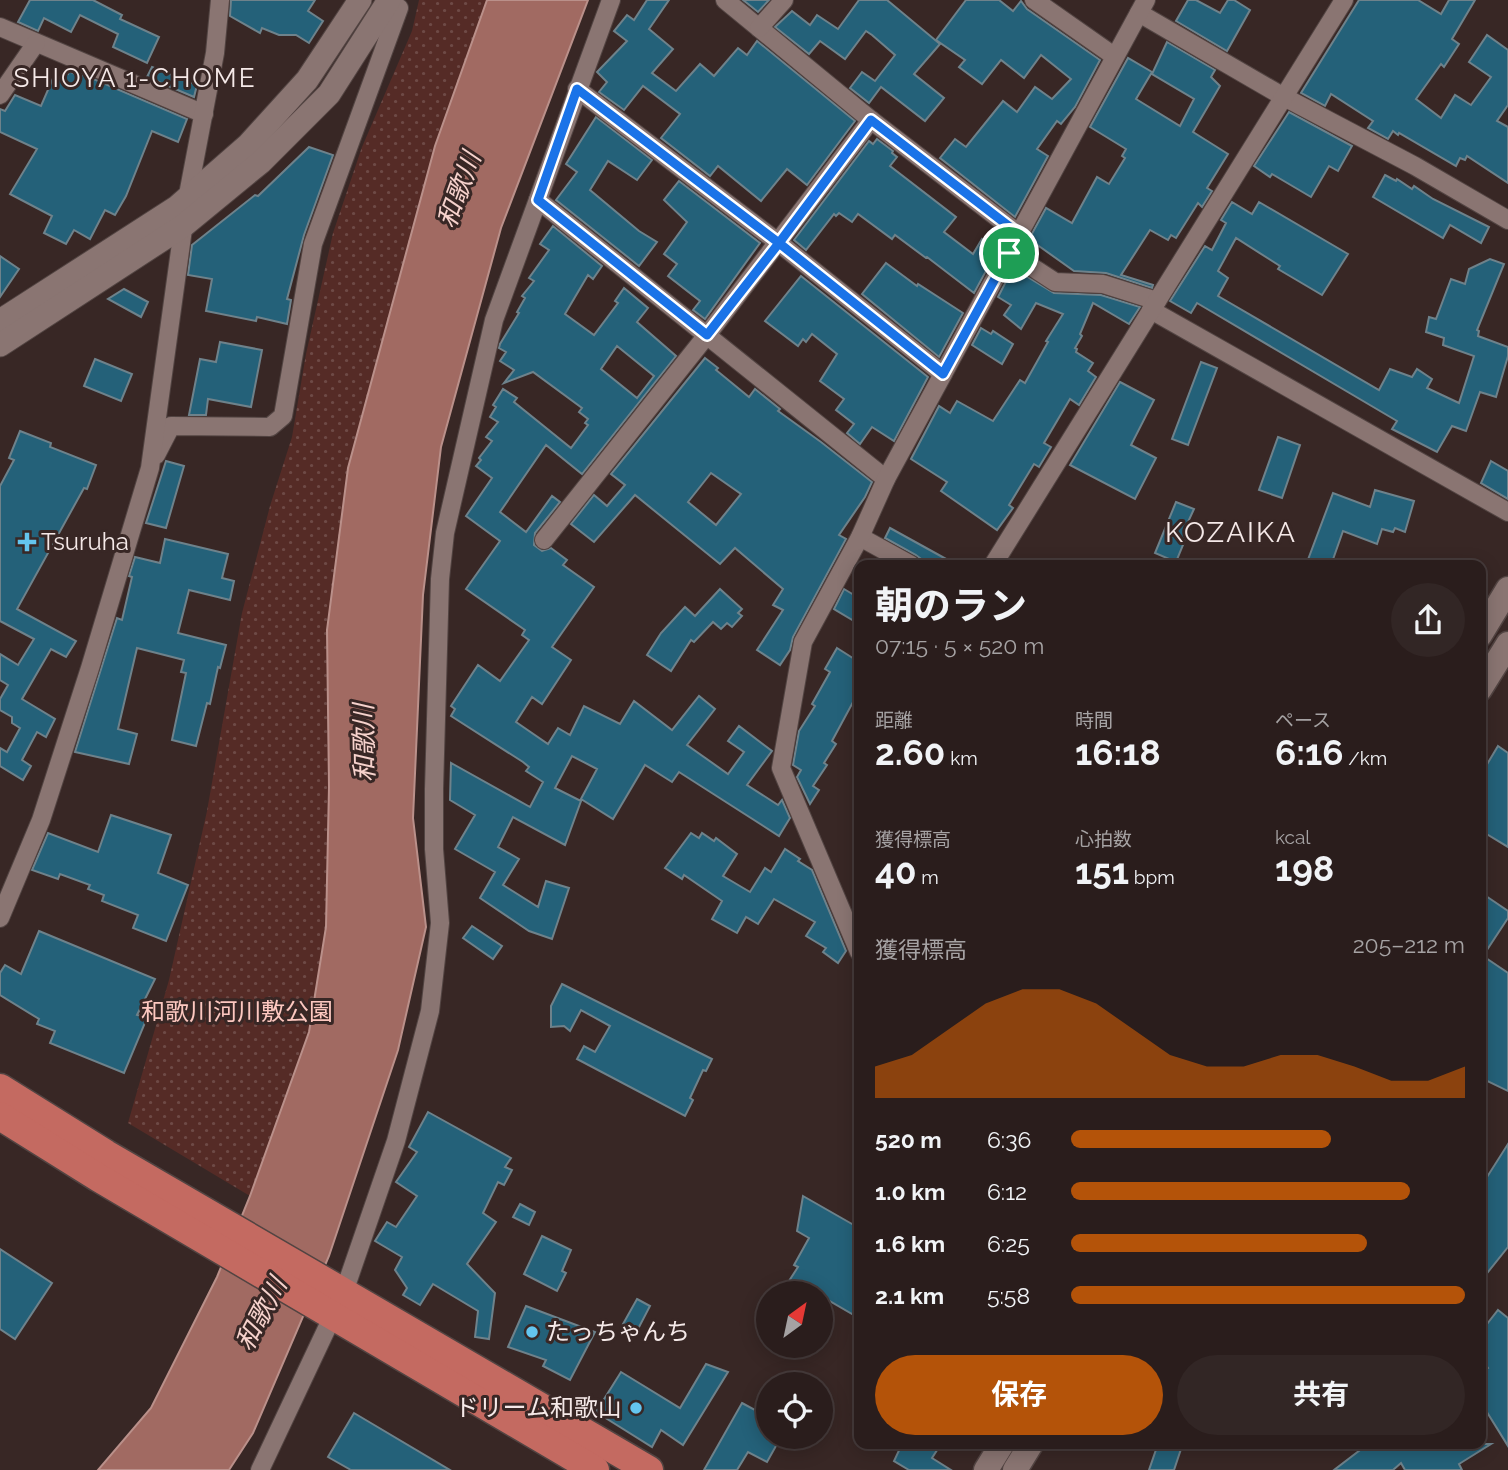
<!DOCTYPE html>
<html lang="ja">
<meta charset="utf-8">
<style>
:root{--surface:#2a1d1c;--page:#322625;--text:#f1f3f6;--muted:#a5a2a3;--line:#463b3b;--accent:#b45309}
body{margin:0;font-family:Raleway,"Noto Sans JP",sans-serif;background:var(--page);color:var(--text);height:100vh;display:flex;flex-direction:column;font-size:26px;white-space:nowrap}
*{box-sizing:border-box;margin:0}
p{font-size:23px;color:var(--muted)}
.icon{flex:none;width:38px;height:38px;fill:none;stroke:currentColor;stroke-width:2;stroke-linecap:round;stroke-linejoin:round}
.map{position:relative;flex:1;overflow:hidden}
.panel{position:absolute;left:854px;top:560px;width:632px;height:889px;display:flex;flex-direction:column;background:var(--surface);border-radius:14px;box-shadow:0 4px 18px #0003,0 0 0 2px var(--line)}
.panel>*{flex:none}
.needle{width:46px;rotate:33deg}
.tools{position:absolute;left:756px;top:1281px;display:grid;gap:14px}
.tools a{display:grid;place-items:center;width:77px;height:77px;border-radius:50%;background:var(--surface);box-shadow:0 4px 18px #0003,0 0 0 2px var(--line);font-size:35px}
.pin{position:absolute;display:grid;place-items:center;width:60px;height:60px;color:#fff;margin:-30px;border:4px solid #fff;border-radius:50%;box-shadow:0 2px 7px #0007}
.round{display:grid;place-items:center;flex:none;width:74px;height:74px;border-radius:37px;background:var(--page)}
.summary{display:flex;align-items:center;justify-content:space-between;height:119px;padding:0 21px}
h1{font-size:38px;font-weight:700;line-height:52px}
.stats{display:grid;grid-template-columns:repeat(3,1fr);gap:10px;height:119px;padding:7px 21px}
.stats div{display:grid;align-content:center}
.stats b{font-size:35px;font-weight:700}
.stats small{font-size:19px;font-weight:400}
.stats p{font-size:19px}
.chart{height:196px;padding:14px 21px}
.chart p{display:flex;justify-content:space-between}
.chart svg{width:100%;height:126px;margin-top:7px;fill:var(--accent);opacity:.7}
.primary-button{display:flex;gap:14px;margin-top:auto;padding:14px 21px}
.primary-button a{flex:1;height:80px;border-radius:42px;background:var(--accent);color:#fff;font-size:28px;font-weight:700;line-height:80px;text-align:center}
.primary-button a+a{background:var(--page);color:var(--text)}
ul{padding:0 21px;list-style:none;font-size:23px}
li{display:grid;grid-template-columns:112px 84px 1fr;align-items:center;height:52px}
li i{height:18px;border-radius:9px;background:var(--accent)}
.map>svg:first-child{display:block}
</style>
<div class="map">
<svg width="1508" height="1470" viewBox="0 0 1508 1470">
<defs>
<pattern id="grass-dots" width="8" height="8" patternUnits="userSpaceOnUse" patternTransform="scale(1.75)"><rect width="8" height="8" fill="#552b26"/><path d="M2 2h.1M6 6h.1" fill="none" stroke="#6e4a46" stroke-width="1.8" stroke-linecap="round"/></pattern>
</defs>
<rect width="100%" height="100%" fill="#382725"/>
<!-- grass -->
<polygon fill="url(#grass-dots)" points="419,0 487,0 435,146 348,468 327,630 329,787 326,927 309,1032 250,1196 128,1123 169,980 207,811 242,613 270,506 292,437 306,354 333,233 362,147 412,31"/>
<!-- water -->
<polygon fill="#a16a62" stroke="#ba908a" stroke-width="2" points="487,0 588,0 501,228 441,447 423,595 413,818 426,927 398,1050 329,1256 253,1433 229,1470 98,1470 151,1408 217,1277 250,1196 309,1032 326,927 329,787 327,630 348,468 435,146"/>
<!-- building -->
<g fill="#246179" stroke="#6e828b" stroke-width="2" fill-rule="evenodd">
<polygon points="30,0 93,0 122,15 120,19 159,37 147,63 113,47 118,34 80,15 71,32 44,18 38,31 18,22"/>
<polygon points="231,0 315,0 308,11 323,21 309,43 296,35 279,35 262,28 260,33 230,16"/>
<polygon points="647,0 669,0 649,29 673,49 652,73 676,91 700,64 714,76 738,48 747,55 757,41 855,121 807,185 787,169 761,201 718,166 710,176 661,138 680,114 643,86 624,110 599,92 607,82 597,72 627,41 614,31 627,15 634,20"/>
<polygon points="743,0 769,0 758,12"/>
<polygon points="859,0 887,0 940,44 914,74 944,98 925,121 881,87 869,103 850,88 862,72 875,81 895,55 872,35 866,31 845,59 820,41 809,54 775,27 792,11 810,25 817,15 838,29"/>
<polygon points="966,0 999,0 1013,11 1021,1 1027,9 1100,60 1075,107 1061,124 1057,121 1037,149 1048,156 1015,217 940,158 955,139 966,147 1003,101 1017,112 1035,87 1052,99 1071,79 1041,55 1024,78 1001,60 982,84 959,67 965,60 936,40"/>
<polygon points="1188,0 1196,0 1220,13 1228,0 1234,0 1250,10 1227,51 1176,21"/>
<polygon points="1359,0 1418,0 1441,14 1449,0 1475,0 1452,39 1459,44 1444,67 1441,64 1416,99 1441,118 1455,95 1471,105 1491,77 1469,62 1487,35 1508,50 1508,105 1497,121 1508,127 1508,183 1467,156 1465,160 1460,158 1456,166 1399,133 1398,135 1393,131 1388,139 1368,128 1373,121 1331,94 1325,106 1301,93"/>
<polygon points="1167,42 1215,70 1211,77 1220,86 1193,132 1228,154 1207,188 1212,191 1202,207 1198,203 1176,238 1171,235 1168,240 1150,230 1121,275 1153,285 1152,288 1106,273 1074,271 1029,239 1046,208 1072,223 1097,177 1109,184 1125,158 1122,156 1126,149 1090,127 1128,58 1152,72 1136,99 1180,126 1194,99 1152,74"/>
<polygon points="152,67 197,85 194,97 147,77"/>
<polygon points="69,71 81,77 82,74 187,119 178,142 152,131 126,196 115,215 105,210 90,239 74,230 66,244 44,233 52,216 10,194 37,149 0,132 0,109 5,111 15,95 41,106 54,76 60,78 63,72 68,74"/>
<polygon points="1289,112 1352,146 1338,171 1329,166 1311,197 1272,174 1270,177 1254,166"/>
<polygon points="596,117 652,160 637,180 608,161 590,190 639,231 657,242 639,266 556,200 577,172 566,164"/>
<polygon points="877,139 893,151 892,153 897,157 890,166 956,217 944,232 973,254 982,239 998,249 974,293 927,257 926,258 895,235 892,239 858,214 852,222 839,213 836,216 834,214 806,250 794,240 869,141 873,144"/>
<polygon points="309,147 333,155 304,235 287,299 291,300 287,324 257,317 256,321 206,311 212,279 188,275 192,245 255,195 258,196"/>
<polygon points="1385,175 1396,181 1397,179 1412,189 1414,186 1433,199 1489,227 1481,243 1450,225 1443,238 1373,197"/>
<polygon points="679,181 760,243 705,319 693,310 700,301 668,276 677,264 664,254 687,222 664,200"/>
<polygon points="1232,202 1252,214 1259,202 1348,254 1322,295 1278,269 1280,266 1236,238 1218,271 1228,278 1218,296 1379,390 1390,369 1412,377 1417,369 1432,379 1427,388 1459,403 1474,356 1443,345 1444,338 1426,332 1429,317 1436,319 1451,279 1465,284 1469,269 1490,259 1504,264 1477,330 1479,331 1478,336 1508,347 1508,356 1496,397 1480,392 1466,431 1452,426 1437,452 1392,429 1397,421 1197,303 1191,313 1170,301 1205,246 1212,250 1226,223 1221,220"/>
<path d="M553 226 602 266 593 279 588 275 565 314 594 335 618 303 615 301 624 288 648 308 637 322 676 356 582 474 546 445 500 512 526 532 552 496 560 502 535 533 534 545 542 551 551 548 567 560 563 565 594 587 552 647 571 660 542 704 532 697 516 722 548 744 558 728 570 735 584 706 620 724 634 701 672 730 699 696 715 709 687 745 728 774 744 752 728 741 739 726 772 751 747 785 778 805 782 800 790 818 779 836 679 772 672 782 645 765 613 819 581 799 597 769 572 756 555 788 581 801 565 845 513 817 498 847 519 859 503 885 538 907 546 881 569 888 552 939 529 931 480 898 495 872 455 849 475 815 450 800 451 763 530 807 543 782 526 771 529 767 523 762 451 716 455 709 451 706 478 665 500 681 529 640 522 635 525 630 466 589 500 541 466 516 492 478 476 466 481 460 479 458 492 441 486 437 498 422 490 417 496 407 493 405 503 389 517 398 514 402 571 448 588 425 585 423 588 419 579 412 582 408 533 372 504 383 514 370 500 361 506 352 499 348 500 344 519 313 517 312 525 298 522 296 534 281 529 278 549 250 540 244ZM617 346 654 376 637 398 601 369Z"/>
<polygon points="0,256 19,269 0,297"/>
<polygon points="886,263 917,286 918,284 963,313 939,357 862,294"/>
<polygon points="1013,268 1054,293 1101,295 1140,307 1129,324 1093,303 1080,334 1082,336 1075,348 1077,349 1076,352 1093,363 1088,371 1096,377 1079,405 1070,399 1044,443 1051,447 1039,467 1034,464 1009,505 1013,508 997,530 941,491 947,482 911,459 939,406 950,413 957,401 993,421 1020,380 1025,383 1048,342 1046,341 1063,314 1036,303 1021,329 1004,315 1011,305 998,297"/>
<polygon points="801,276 928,377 894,441 872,427 860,444 847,433 854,424 836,410 844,399 820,381 837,354 812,334 806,342 803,339 798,346 765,321"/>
<polygon points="124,289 148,302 141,317 108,299"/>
<polygon points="981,328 991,334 993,331 1013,344 1002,364 972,345"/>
<polygon points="220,342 262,350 251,407 208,399 206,415 189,415 200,359 216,362"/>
<path d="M705 358 718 368 716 370 749 397 755 389 780 409 778 411 821 442 872 482 865 497 839 535 846 539 793 637 790 650 780 665 757 650 783 610 773 605 783 589 735 548 720 564 635 495 594 542 571 524 594 495 607 506 625 485 611 474ZM711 473 741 494 716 525 688 502Z"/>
<polygon points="95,359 132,374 121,401 84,386"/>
<polygon points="1201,362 1217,368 1188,445 1172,439"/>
<polygon points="1120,382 1154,400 1131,445 1156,458 1135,499 1070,465"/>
<polygon points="20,431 51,443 50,447 96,465 87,489 84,488 17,609 76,641 66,657 51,649 22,699 55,719 46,737 37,732 22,760 31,766 23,780 0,766 0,748 7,752 20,728 12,723 12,717 0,710 0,699 8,685 0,680 0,654 18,665 34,639 0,621 0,486 14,460 9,458"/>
<polygon points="1278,437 1300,445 1282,498 1259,490"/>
<polygon points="166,461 184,466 166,528 146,523"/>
<polygon points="1491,461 1508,471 1508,499 1481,483"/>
<polygon points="1375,490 1414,501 1405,532 1395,528 1393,532 1382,529 1377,544 1343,531 1331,565 1306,565 1333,493 1370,507"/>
<polygon points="1176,502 1194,509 1188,522 1192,523 1176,562 1155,553"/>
<polygon points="890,528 957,565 929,565 916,555 885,538"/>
<polygon points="165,539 228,554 222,578 234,581 230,600 189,590 178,633 226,645 220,668 218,667 210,704 207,703 196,746 172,740 186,673 181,672 184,660 137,648 118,729 137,734 129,764 75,752 117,618 122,620 132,577 129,576 135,557 160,563"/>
<polygon points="720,589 742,609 738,613 742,616 732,627 727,623 721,629 713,622 694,642 691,640 671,671 647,655 661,633 685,607 695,616"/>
<polygon points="844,589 859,598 859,624 834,609"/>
<polygon points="837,648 859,662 859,691 832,741 836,744 824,763 827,765 813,786 819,790 810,804 797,777 801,770 793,765 799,731 815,706 812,704 830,672 825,669"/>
<polygon points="1498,746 1508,753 1508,847 1480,830 1480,776"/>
<polygon points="111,815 171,835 158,873 188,885 166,941 133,928 138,915 102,901 104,895 88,889 90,885 60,874 58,879 32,870 48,833 98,852"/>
<polygon points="691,833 699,838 702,833 714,841 716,838 737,854 723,876 750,892 765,868 771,872 785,849 800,859 798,861 812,870 846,951 838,963 823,952 826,948 806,936 815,922 774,899 758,924 746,917 737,933 712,919 722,901 684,875 682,879 665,868"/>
<polygon points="1480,892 1508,911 1508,918 1483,956 1508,973 1508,1091 1481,1078 1485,1068 1480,1065"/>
<polygon points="472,926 502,946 493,959 463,938"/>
<polygon points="39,931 155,979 137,1015 147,1018 124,1073 50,1043 55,1031 37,1024 39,1019 0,995 0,973 5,965 21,974"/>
<polygon points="562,984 712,1059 706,1071 703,1070 690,1098 693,1100 685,1116 577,1059 584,1046 595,1052 610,1026 581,1010 570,1031 564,1026 551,1027 551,1006"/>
<polygon points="428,1112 511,1158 505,1167 512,1170 504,1185 498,1182 483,1213 496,1222 467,1264 495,1293 489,1339 475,1337 478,1311 433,1284 420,1305 403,1295 407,1288 395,1270 402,1257 375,1241 387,1222 396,1227 417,1196 396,1182 417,1152 409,1147"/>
<polygon points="1508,1144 1508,1247 1480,1282 1480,1188"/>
<polygon points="803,1196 859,1228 859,1318 826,1299 825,1301 821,1299 821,1293 809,1293 789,1281 798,1267 794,1265 809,1238 797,1231"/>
<polygon points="520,1204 535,1212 529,1225 513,1217"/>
<polygon points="542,1236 571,1250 562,1271 566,1273 557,1291 524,1274"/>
<polygon points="0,1249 52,1283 15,1339 0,1329"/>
<polygon points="637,1299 650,1306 637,1331 623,1324"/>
<polygon points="526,1306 595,1332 570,1380 543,1366 546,1360 508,1347"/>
<polygon points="1498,1310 1508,1318 1508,1446 1480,1401 1480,1373 1488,1368 1480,1357 1480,1333"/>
<polygon points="706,1364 728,1372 683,1445 661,1430 652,1447 596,1412 621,1372 680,1408"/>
<polygon points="742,1403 768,1417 768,1437 781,1437 767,1462 748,1452 737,1470 704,1470"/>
<polygon points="354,1413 450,1470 351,1470 328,1457"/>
<polygon points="902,1444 941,1444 932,1458 951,1470 909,1470 894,1461"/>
<polygon points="1158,1444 1181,1449 1174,1470 1149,1470"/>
<polygon points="1368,1444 1491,1444 1459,1464 1462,1470 1405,1470 1401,1463 1393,1470 1334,1470"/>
</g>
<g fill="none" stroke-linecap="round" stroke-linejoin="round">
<defs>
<g id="minor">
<polyline points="725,0 871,120 1019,234"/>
<polyline points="1034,0 1114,56"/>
<polyline points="1139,13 1284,97 1415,166 1508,220"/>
<polyline points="0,27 204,114"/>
<polyline points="759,28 784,0"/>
<polyline points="577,89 779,243 943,374"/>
<polyline points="0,95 36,43"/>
<polyline points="538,200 886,479"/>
<polyline points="1009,252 1055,282 1103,284 1157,301"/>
<polyline points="1151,310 1508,512"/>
<polyline points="156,455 171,426 270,427 283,416 313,244 399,8 388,2"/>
<polyline points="860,537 911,565"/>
<polyline points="544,540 707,335 871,120"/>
<polyline points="993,565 1344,0"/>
<polyline points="0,918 41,820 90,668 150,468 187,200 215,53 220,0"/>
<polyline points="859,952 781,768 803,642 860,537 886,479 1146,0"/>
<polyline points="260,1470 344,1292 396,1141 430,1011 440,923 434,849 434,789 440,579 445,533 494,320 611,0"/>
</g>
<g id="tertiary">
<polyline points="0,321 177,207 248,145 307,80 360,0"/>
<polyline points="0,345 183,226 261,162 329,94 389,0"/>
</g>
<g id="secondary">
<polyline points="1480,635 1508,589"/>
<polyline points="1480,689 1508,644"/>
<polyline points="986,1470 1002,1444"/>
<polyline points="1015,1470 1031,1444"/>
</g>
<g id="primary">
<polyline points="0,1088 106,1154 649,1470"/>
<polyline points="0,1116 99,1178 595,1470"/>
</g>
</defs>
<!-- minor casing -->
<use href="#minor" stroke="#524442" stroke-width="20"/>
<!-- tertiary casing -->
<use href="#tertiary" stroke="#524442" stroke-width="25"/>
<!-- secondary casing -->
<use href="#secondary" stroke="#524442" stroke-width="27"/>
<!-- primary casing -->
<use href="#primary" stroke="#524442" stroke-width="31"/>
<!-- minor -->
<use href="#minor" stroke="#8a7572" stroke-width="18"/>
<!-- tertiary -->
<use href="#tertiary" stroke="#8a7572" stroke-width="23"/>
<!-- secondary -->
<use href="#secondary" stroke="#8a7572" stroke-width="24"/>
<!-- primary -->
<use href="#primary" stroke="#c46a61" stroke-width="28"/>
</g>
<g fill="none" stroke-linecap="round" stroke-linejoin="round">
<defs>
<polyline id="route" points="1009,253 943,374 779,243 707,335 538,200 577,89 779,243 871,120 1019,234 1009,253"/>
</defs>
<!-- route casing -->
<use href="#route" stroke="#fff" stroke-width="14"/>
<!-- route -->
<use href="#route" stroke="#1a73e8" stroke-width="9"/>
</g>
<!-- markers -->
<g fill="#64c5ee" stroke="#382725" stroke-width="2.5">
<path d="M23.5 531.5h7v7h7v7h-7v7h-7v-7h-7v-7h7z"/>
<circle cx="532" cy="1332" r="7"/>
<circle cx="636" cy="1408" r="7"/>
</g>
<g text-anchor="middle" stroke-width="6" stroke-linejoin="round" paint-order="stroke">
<!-- poi labels -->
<g font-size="24" fill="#f5e9e8" stroke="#382725" text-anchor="start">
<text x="41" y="550">Tsuruha</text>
<text x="546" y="1340">たっちゃんち</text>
<text x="622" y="1416" text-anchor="end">ドリーム和歌山</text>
</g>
<!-- park labels -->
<g font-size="24" fill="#fdc8c0" stroke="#382725">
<text x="237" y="1020">和歌川河川敷公園</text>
</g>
<!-- neighbourhood labels -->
<g font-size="26" letter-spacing="2" fill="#f5e9e8" stroke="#382725">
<text x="135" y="87">SHIOYA 1-CHOME</text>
</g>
<!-- water labels -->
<g font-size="26" font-style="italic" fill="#f6d2cc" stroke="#382725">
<text transform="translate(459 190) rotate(-70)" y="9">和歌川</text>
<text transform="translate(364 743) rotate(-91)" y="9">和歌川</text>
<text transform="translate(261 1314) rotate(-62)" y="9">和歌川</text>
</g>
<!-- quarter labels -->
<g font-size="28" letter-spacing="2" fill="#f5e9e8" stroke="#382725">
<text x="1231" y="542">KOZAIKA</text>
</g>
</g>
</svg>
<div class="tools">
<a><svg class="needle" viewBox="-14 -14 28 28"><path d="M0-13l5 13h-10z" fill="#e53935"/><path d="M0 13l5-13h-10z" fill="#a5a2a3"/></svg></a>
<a><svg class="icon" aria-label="locate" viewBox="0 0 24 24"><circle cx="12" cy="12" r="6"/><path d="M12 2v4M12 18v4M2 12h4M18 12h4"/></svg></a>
</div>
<div class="pin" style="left:1009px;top:253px;background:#1e9e55"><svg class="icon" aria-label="arrive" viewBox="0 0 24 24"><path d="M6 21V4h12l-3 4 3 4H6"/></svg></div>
<section class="panel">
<div class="summary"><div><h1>朝のラン</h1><p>07:15 · 5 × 520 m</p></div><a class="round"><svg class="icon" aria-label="share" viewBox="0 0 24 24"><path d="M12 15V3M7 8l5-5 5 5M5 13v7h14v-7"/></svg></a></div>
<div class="stats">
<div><p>距離</p><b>2.60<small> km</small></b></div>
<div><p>時間</p><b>16:18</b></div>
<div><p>ペース</p><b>6:16<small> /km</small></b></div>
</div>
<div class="stats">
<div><p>獲得標高</p><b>40<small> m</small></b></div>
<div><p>心拍数</p><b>151<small> bpm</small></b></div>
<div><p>kcal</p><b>198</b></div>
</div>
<div class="chart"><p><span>獲得標高</span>205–212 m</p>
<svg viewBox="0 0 160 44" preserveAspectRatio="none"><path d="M0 44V33L10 29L20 20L30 11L40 6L50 6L60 11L70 20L80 29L90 33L100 33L110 29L120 29L130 33L140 38L150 38L160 33V44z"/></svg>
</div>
<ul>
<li><b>520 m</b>6:36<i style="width:66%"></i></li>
<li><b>1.0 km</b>6:12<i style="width:86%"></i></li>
<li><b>1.6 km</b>6:25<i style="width:75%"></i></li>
<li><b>2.1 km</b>5:58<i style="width:100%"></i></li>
</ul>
<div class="primary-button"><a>保存</a><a>共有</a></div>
</section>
</div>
